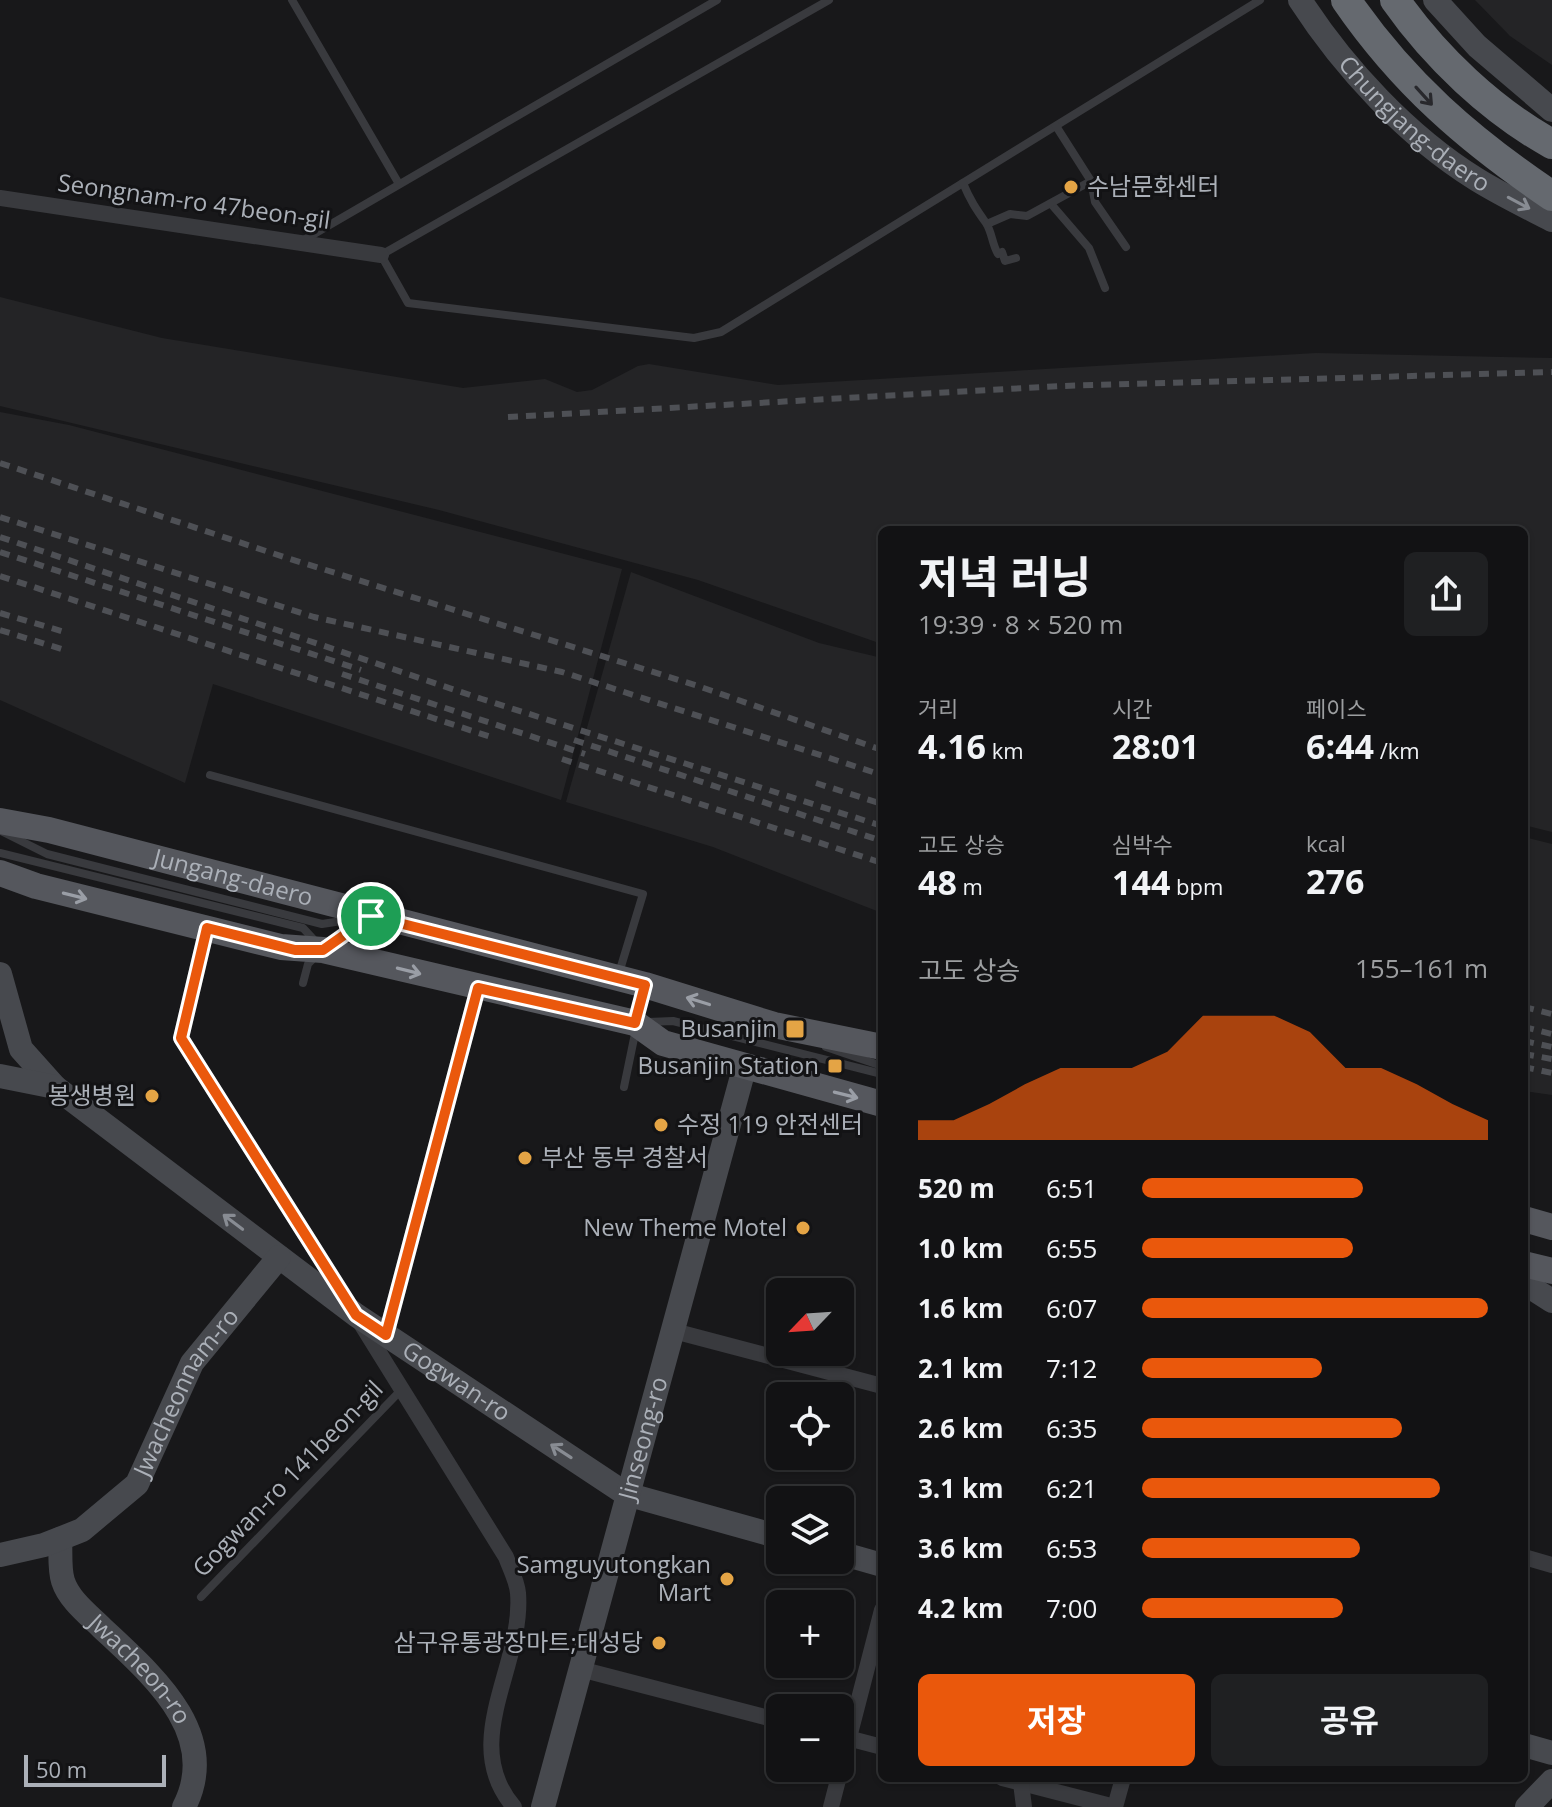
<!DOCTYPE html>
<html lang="ko">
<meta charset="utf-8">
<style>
:root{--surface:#121214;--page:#1f2022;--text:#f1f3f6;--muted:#9c9ea0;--line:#313234;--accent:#ea580c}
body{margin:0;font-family:"Open Sans","Noto Sans KR",sans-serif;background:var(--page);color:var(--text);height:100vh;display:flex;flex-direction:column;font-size:30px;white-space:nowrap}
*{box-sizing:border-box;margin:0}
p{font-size:26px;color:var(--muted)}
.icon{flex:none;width:44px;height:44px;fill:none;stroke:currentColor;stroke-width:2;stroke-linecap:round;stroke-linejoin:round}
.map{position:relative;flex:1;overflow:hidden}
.sheet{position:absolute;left:878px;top:526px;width:650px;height:1256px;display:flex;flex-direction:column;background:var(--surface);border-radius:12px;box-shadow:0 2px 6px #0004,0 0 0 2px var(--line)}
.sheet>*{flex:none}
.needle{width:52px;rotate:245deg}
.fabs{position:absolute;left:766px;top:1278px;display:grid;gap:16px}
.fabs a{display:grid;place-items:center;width:88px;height:88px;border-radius:12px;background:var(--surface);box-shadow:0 2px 6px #0004,0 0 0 2px var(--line);font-size:40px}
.scale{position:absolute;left:24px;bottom:20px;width:142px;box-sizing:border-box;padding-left:8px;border:4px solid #abb0b8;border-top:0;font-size:22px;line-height:28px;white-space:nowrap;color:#abb0b8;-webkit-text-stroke:6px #131315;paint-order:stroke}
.pin{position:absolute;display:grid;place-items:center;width:68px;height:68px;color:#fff;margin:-34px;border:4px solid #fff;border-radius:50%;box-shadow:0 2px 8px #0007}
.round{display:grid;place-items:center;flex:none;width:84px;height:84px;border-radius:12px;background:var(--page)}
.overview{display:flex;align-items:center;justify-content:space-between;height:136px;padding:0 40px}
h1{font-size:44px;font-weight:700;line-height:60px}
.stats{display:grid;grid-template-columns:repeat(3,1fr);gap:12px;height:136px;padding:8px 40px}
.stats div{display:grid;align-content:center}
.stats b{font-size:34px;font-weight:700}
.stats small{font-size:22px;font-weight:400}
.stats p{font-size:22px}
.chart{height:224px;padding:16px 40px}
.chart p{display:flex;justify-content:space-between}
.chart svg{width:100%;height:144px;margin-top:8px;fill:var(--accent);opacity:.7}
.button{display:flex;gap:16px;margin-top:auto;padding:16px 40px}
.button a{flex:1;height:92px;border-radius:12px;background:var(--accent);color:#fff;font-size:32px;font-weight:700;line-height:92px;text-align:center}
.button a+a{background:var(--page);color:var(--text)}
ul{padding:0 40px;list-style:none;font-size:26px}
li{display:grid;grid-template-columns:128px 96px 1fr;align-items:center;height:60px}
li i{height:20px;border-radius:10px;background:var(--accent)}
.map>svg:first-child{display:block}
</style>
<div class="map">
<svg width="1552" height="1807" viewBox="0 0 1552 1807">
<rect width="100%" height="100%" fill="#18181a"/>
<!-- built -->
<g fill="#242426">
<polygon points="1475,0 1552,0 1552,65 1510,36"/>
<polygon points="0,297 162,338 463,388 545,379 577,392 592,390 638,366 649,364 778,385 1316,353 1552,358 1552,832 1524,825 1524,530 882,530 882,644 698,580 439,510 0,406"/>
<polygon points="0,412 69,425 622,569 561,800 213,684 185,783 0,700"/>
<polygon points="631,572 819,643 882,658 882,913 713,847 566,802"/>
<polygon points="1524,837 1552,844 1552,1095 1524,1091"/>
</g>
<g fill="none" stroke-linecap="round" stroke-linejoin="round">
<!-- lane -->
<g stroke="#393a3e" stroke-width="8">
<polyline points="292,0 399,184"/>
<polyline points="829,0 381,255 408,303 694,338 721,332 1260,0"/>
<polyline points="1056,126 1091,181 1095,202 1126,247"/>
<path d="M963 183C970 200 976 209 986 223 992 232 992 244 998 254L1002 252 1005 261 1016 258"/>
<polyline points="1052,205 1089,248 1105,288"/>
<polyline points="987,224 1010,214 1027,216 1091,181"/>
<polyline points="302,241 717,0"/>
<polyline points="210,775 643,894 619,973"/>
<polyline points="3,832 47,854 322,924 355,919"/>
<polyline points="0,853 303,928 316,942"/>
<polyline points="329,945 367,919"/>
<polyline points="303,983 308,964 316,956"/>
<polyline points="648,1022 673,1021 882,1074"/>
<polyline points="826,1047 882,1066"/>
<polyline points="624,1087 644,990"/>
<polyline points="201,1597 403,1388"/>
</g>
<!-- street -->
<g stroke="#393a3e" stroke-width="16">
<polyline points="0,198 381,255"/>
<polyline points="207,928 181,1038 348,1302"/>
<path d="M360 1322 506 1557C510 1568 517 1581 518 1593 524 1666 458 1742 514 1807"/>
<polyline points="670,1330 882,1386"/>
<polyline points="386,1335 478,988"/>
<polyline points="1524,1557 1552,1565"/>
<polyline points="580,1669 780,1721"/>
<polyline points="840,1736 882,1747"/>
<polyline points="1002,1778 1115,1807"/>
<polyline points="1021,1783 1024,1807"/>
<polyline points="831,1807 882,1610"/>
<polyline points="1115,1807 1123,1778"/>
</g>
<!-- secondary -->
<g stroke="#47494e" stroke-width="24">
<path id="s1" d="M1300 0C1344 68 1407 136 1476 179 1500 194 1527 207 1552 220"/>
<polyline points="1435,0 1477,46 1552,110"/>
<polyline points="0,974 21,1049 55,1087"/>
<path id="s2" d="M0 1076 55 1087 356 1315 626 1494 780 1537"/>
<polyline points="1524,1283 1552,1301"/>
<path id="s3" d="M60 1539C61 1551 59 1569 63 1581 69 1600 89 1615 102 1628 152 1675 222 1734 184 1807"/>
<polyline points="840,1553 882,1565"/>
<path id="s4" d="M0 1555 44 1545 82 1530 137 1484 192 1363 279 1257"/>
<polyline points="1524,1745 1552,1753"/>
<path id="s5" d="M543 1807 744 1069"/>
<polyline points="1527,1807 1552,1781"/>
</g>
<!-- primary -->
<g stroke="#55575d" stroke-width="26">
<path id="s6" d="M0 821 49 830 645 985 774 1025 882 1047"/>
<polyline points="0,873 36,886 281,947 323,950 635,1023 663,1043 882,1104"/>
<polyline points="1524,1219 1552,1227"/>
<polyline points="1524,1264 1552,1271"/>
</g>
<!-- highway -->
<g stroke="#65696f" stroke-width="30">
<path d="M1346 0C1403 83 1469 140 1552 196"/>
<path d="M1395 0C1435 57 1492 111 1552 144"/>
</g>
<!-- rail -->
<g stroke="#4e5055" stroke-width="6" stroke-dasharray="10 8" stroke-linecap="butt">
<polyline points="508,417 1061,386 1552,372"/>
<polyline points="0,463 284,557 698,686 882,750"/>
<polyline points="0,517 314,617 562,672 882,775"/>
<polyline points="0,537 482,699 882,826"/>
<polyline points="0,552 361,670"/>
<polyline points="0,576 494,738"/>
<polyline points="0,613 68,633"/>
<polyline points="0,630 68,651"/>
<polyline points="342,674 585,754"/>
<polyline points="574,740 882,841"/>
<polyline points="562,759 882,863"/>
<polyline points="816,783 882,804"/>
<polyline points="1524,1007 1552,1014"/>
<polyline points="1524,1027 1552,1034"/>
<polyline points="1524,1041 1552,1047"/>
<polyline points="1524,1054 1552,1059"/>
<polyline points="1524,1067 1552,1073"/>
</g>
</g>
<!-- one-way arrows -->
<defs><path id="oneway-shaft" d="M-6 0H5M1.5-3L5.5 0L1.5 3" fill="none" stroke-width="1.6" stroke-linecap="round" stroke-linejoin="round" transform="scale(2)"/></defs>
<use stroke="#28282c" href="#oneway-shaft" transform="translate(1424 96) rotate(48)"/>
<g stroke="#888c93">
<use href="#oneway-shaft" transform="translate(1519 203) rotate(28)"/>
<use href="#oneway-shaft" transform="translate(233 1222) rotate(-143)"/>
<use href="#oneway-shaft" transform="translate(561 1451) rotate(-147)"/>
</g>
<g stroke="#9a9ea6">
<use href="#oneway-shaft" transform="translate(75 896) rotate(14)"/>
<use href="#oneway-shaft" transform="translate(409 971) rotate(14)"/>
<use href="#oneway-shaft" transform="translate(698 1001) rotate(-163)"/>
<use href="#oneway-shaft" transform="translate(846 1095) rotate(14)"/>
</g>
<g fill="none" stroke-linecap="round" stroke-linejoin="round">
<defs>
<polygon id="route" points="371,916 645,985 635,1023 478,988 386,1335 356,1315 181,1038 207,928 295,950 323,950"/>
</defs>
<!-- route casing -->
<use href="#route" stroke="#fff" stroke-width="16"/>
<!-- route -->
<use href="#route" stroke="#ea580c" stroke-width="10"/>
</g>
<!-- markers -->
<g fill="#e4a445" stroke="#131315" stroke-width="3">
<circle cx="1071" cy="187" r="8"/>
<rect x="785" y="1019" width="20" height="20" rx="4"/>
<rect x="827" y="1058" width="16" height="16" rx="4"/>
<circle cx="152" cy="1096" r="8"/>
<circle cx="661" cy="1125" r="8"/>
<circle cx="525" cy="1158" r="8"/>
<circle cx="803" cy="1228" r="8"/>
<circle cx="727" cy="1579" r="8"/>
<circle cx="659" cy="1643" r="8"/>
</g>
<g text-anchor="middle" stroke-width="6" stroke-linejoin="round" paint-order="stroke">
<!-- street labels -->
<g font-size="24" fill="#abb0b8" stroke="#131315">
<text dy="8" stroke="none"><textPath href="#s1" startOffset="170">Chungjang-daero</textPath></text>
<text transform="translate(194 202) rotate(8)" y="8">Seongnam-ro 47beon-gil</text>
<text dy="8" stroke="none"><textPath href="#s6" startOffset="240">Jungang-daero</textPath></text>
<text dy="8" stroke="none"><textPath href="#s2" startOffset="554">Gogwan-ro</textPath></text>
<text dy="8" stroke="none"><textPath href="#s4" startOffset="262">Jwacheonnam-ro</textPath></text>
<text dy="8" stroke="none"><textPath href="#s5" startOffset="382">Jinseong-ro</textPath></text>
<text transform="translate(288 1479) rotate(-46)" y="8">Gogwan-ro 141beon-gil</text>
<text dy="8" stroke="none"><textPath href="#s3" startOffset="160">Jwacheon-ro</textPath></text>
</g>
<!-- poi labels -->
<g font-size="24" fill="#abb0b8" stroke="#131315" text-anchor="end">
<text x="1087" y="195" text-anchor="start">수남문화센터</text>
<text x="777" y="1037">Busanjin</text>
<text x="819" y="1074">Busanjin Station</text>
<text x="136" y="1104">봉생병원</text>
<text x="677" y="1133" text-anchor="start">수정 119 안전센터</text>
<text x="541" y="1166" text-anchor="start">부산 동부 경찰서</text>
<text x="787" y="1236">New Theme Motel</text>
<text x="711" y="1573">Samguyutongkan<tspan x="711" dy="28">Mart</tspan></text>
<text x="643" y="1651">삼구유통광장마트;대성당</text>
</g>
</g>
</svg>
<div class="fabs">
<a><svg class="needle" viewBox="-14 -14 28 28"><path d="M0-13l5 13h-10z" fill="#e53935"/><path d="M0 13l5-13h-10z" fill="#9c9ea0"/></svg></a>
<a><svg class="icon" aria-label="locate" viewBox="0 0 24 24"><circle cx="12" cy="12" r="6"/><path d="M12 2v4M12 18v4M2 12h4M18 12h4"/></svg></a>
<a><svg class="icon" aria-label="layers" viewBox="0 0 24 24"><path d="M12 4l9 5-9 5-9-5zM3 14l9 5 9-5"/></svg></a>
<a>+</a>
<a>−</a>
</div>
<div class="scale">50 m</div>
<div class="pin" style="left:371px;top:916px;background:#1e9e55"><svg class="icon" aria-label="arrive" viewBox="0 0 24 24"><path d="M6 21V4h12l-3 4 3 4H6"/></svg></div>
<section class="sheet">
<div class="overview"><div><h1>저녁 러닝</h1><p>19:39 · 8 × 520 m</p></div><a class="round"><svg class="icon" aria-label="share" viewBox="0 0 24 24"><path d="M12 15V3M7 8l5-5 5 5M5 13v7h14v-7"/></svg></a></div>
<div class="stats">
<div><p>거리</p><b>4.16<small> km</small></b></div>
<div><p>시간</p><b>28:01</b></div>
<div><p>페이스</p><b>6:44<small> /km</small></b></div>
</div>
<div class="stats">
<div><p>고도 상승</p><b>48<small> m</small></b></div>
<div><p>심박수</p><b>144<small> bpm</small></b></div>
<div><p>kcal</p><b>276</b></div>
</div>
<div class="chart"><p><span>고도 상승</span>155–161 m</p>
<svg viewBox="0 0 160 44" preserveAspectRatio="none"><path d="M0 44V38L10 38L20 33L30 27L40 22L50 22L60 22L70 17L80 6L90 6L100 6L110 11L120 22L130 22L140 27L150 33L160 38V44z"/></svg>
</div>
<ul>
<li><b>520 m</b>6:51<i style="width:64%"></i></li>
<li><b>1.0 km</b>6:55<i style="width:61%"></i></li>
<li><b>1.6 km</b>6:07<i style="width:100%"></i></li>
<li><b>2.1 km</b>7:12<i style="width:52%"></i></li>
<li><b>2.6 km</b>6:35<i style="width:75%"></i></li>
<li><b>3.1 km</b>6:21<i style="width:86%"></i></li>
<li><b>3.6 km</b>6:53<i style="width:63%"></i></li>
<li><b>4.2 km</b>7:00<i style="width:58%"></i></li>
</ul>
<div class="button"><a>저장</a><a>공유</a></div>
</section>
</div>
